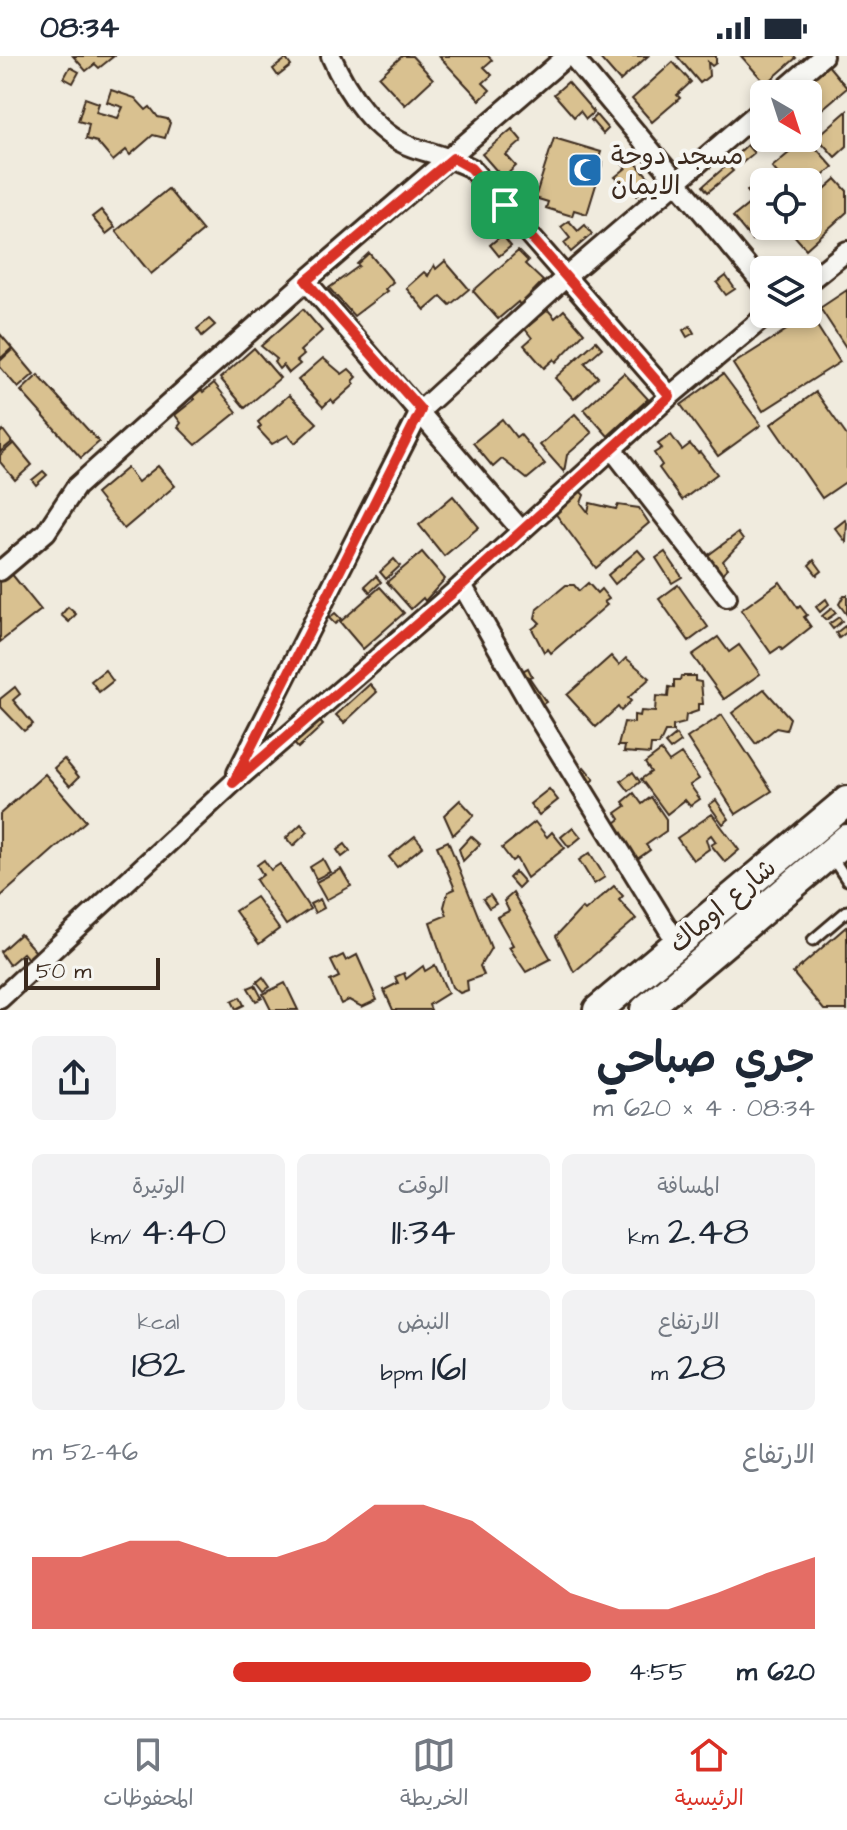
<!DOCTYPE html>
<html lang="ar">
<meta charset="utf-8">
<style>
:root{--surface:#fff;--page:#f2f2f3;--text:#1f2937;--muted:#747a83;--line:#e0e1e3;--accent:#d93025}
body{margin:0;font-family:"Architects Daughter","Playpen Sans Arabic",sans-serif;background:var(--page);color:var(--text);direction:rtl;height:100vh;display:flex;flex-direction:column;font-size:30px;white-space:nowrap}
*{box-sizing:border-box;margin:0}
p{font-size:26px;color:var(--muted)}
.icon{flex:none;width:44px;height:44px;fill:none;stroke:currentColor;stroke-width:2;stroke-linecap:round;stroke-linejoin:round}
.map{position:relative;height:954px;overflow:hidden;direction:ltr}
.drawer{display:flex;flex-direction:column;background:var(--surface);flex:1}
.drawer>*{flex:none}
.needle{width:52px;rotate:141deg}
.controls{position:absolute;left:750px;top:24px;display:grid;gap:16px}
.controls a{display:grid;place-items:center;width:72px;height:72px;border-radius:12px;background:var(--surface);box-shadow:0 4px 12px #0003;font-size:40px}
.scale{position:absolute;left:24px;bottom:20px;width:136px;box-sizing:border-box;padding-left:8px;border:4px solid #3b2a1e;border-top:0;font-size:22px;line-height:28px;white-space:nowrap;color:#3b2a1e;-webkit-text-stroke:6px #f6f6f2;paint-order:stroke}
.pin{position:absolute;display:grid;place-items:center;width:68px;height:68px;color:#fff;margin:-34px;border-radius:16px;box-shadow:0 4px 12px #0006}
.round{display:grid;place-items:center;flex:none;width:84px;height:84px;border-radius:12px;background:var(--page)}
.headline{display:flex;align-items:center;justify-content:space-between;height:136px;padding:0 32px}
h1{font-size:44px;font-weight:600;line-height:60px}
.figures{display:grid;grid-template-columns:repeat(3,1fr);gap:12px;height:136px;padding:8px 32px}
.figures div{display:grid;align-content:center;border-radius:12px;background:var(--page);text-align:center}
.figures b{font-size:40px;font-weight:600}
.figures small{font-size:22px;font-weight:400}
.figures p{font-size:22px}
.chart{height:224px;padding:16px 32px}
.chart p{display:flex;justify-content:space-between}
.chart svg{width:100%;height:144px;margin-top:8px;fill:var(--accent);opacity:.7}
ul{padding:0 32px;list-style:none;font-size:26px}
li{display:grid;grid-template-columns:128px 96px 1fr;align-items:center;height:60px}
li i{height:20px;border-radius:10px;background:var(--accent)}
.status{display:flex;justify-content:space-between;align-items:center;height:56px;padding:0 40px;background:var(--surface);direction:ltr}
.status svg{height:22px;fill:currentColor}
.menu{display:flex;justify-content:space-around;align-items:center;height:112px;border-top:2px solid var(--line);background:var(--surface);font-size:22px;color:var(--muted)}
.menu a{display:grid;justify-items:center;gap:4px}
.menu .current{color:var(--accent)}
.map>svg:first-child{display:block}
</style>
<div class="status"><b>08:34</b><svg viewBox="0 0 49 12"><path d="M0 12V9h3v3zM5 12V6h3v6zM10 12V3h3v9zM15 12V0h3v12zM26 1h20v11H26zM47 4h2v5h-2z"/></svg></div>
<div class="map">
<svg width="847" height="954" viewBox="0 0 847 954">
<rect width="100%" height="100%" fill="#f0ebde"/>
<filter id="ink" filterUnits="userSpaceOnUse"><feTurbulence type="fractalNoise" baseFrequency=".0125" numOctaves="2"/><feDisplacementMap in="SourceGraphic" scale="16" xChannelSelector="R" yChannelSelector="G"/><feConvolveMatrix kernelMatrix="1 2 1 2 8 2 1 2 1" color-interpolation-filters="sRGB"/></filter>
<g filter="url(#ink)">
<!-- building -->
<g fill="#d9c190" stroke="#3b2a1e" stroke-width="2">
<polygon points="73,0 114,0 99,12 95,8 86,15"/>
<polygon points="402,0 412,0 433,23 405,49 379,21"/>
<polygon points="439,0 488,0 492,4 484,11 492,19 483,27 490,34 480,44"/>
<polygon points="598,0 648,0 620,25"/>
<polygon points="677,0 716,0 716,7 712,10 708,6 709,20 700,27"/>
<polygon points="741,0 794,0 796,2 766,28"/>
<polygon points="286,3 291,10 278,20 273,13"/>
<polygon points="673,6 691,26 677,39 680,42 652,66 632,43"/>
<polygon points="827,8 847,32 808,65 808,38 792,38"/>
<polygon points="70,11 79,16 73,27 64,22"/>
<polygon points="568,26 594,56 586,63 580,55 574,61 554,38"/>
<polygon points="111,34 135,42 146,54 150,51 158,61 167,63 170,67 165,82 153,79 130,99 126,94 113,105 97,86 86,83 89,68 78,65 85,42 99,47 96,56 118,62 123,51 107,46"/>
<polygon points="847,55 847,90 835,101 817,81"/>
<polygon points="596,59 608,73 603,78 591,64"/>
<polygon points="512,73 522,85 506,99 516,110 503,122 482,98"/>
<polygon points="554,82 601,96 598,105 603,106 587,158 574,154 572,160 546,152 548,146 535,142"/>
<polygon points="807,82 833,111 808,133 808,126 785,126 772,111"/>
<polygon points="747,89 754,97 741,108 734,101"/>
<polygon points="626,96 652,125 637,139 615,121 626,112 618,103"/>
<polygon points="727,109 733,115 708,136 703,130"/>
<polygon points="767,118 774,126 764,126 764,170 769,170 752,184 733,161 754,144 747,135"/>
<polygon points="836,123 847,135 847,156 806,193 786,170 808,170 808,148"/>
<polygon points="168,133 203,175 151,218 116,175"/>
<polygon points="101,154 115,171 106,178 92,161"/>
<polygon points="569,165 578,175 585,169 592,178 571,196 564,187 570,182 561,171"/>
<polygon points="502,179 511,190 499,200 490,189"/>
<polygon points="518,195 528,205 525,208 543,225 520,249 518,246 498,263 473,235"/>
<polygon points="369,197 393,226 385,233 387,235 354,260 329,232 359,210 357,208"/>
<polygon points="445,205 469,233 450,249 441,240 425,254 406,232 424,216 428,220 434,209 436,213"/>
<polygon points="726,220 735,233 726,239 717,227"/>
<polygon points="847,234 847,293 820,252"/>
<polygon points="303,253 322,275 300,295 304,299 297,305 300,308 289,317 283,309 279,313 274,306 277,303 261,290"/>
<polygon points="548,254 555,262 564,254 584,277 556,306 554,303 544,312 524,289 532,282 525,273"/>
<polygon points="810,259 840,306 763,355 733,308"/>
<polygon points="209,263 215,269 202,280 197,273"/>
<polygon points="690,270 694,277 687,281 683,274"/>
<polygon points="0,278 12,292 1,302 0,301"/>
<polygon points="596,285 602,292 585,307 598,321 574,343 555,322"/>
<polygon points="254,292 280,322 245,352 220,322"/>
<polygon points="13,293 34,318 18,332 0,311 0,305"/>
<polygon points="323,302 342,318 349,313 357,321 353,325 355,328 334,347 331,343 323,351 298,324"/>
<polygon points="624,317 648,343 608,380 584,353"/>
<polygon points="723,318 761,369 718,400 681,349"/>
<polygon points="38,319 99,386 81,402 21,335"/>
<polygon points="214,327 237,356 196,389 178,371 181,367 175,359 195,343 189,336 198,329 203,336"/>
<polygon points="816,336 847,380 847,425 822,442 771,368"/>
<polygon points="289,339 317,367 295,387 288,379 272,388 258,373 261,370 258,366"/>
<polygon points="575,358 592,377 567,399 564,416 540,389"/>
<polygon points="502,363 516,381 520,378 545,408 527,423 502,403 493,411 473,387"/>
<polygon points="3,374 12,386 0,396 0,377"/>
<polygon points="671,379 682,394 690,388 698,397 700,396 717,418 682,444 659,412 662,409 654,397 662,392 658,388"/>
<polygon points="14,387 32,409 15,424 0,406 0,399"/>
<polygon points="158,410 175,430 124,473 96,438 127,412 138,426"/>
<polygon points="43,415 47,419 36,429 32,424"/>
<polygon points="578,433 584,439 581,447 588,456 590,447 616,453 618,449 639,452 649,467 596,512 552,453"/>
<polygon points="453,440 479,471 444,500 419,469"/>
<polygon points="845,464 847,467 846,486 835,472"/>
<polygon points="738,477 743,484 723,505 728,512 721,518 707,500"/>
<polygon points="638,494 645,502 615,528 608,519"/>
<polygon points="422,496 445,523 425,545 423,542 411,553 387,526"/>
<polygon points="665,496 682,521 672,527 656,502"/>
<polygon points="394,503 400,510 386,523 380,516"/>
<polygon points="814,504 822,515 817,519 809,509"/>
<polygon points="6,511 41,554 0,586 0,516"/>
<polygon points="376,520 381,526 370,536 365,530"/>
<polygon points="780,526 798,552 800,550 807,559 804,561 811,571 782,594 780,591 771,597 741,554"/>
<polygon points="588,527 597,537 601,533 609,543 604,546 607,549 551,597 548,593 544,596 532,573 540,567 535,562 537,553 566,529 574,529 579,535"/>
<polygon points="678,529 708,571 689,585 659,543"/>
<polygon points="380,531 404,557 363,593 340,566"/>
<polygon points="844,539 847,539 847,559 839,548"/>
<polygon points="826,543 829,548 820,556 816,551"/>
<polygon points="68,551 76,558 69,566 61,559"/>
<polygon points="832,552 836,557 826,564 822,560"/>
<polygon points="335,557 341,563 335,568 329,562"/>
<polygon points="839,561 842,565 833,573 829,568"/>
<polygon points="845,570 847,576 839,582 836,577"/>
<polygon points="718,581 729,596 739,589 760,618 724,643 692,599"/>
<polygon points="611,600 619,609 626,602 650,622 628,642 631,645 621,655 618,651 596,671 567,639"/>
<polygon points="528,612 532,620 529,621 546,646 539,650 521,616"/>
<polygon points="105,614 113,625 99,636 91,625"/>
<polygon points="681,620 695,620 695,625 701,626 703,648 698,648 698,655 686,659 685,667 673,670 673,676 665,676 659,689 651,689 650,698 624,696 625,690 618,690 624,666 634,667 634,659 640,660 641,655 655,656 656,640 668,641 669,631 674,632 674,624 680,624"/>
<polygon points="370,628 377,636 344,667 336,659"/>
<polygon points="15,631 20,638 13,644 33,668 24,675 0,650 0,643"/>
<polygon points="764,633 790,662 786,674 776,672 756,688 732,657"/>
<polygon points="722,659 772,735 736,758 687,682"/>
<polygon points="315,660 323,669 298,692 290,683"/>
<polygon points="676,679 681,686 670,694 665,688"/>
<polygon points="661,695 669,706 681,698 699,723 690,729 700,743 690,750 685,744 667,758 641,723 651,716 645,707"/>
<polygon points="64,703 79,721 70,730 54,712"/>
<polygon points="584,711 594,723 588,728 578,716"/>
<polygon points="633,716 640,726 629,735 621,725"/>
<polygon points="45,718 86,765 0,841 0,758"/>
<polygon points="549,733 558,744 539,759 530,748"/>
<polygon points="634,737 642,748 651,741 666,763 666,775 646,789 650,794 633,806 613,778 620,774 615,767 620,763 616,757 626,750 623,746"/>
<polygon points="460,744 474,759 453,779 444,759"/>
<polygon points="716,744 729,763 723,768 709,749"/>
<polygon points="712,758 739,794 725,806 711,789 716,786 711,779 706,783 709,793 693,804 677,782"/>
<polygon points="535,766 547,781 552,776 565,792 527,822 516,802 512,805 502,792"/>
<polygon points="301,768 308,776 293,790 286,782"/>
<polygon points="573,771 581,781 569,791 561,781"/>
<polygon points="415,780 423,790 397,811 389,801"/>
<polygon points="471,780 480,788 463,805 459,793"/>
<polygon points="448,785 491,892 480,910 484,919 467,925 468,934 460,937 452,931 430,866 447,859 444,851 448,836 455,833 437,790"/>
<polygon points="345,788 350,795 342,801 337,794"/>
<polygon points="590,797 605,821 594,828 579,804"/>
<polygon points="323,803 330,816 316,823 310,811"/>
<polygon points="264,804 271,814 280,808 310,853 286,869 256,824 263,819 257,809"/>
<polygon points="341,813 351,830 326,844 316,826"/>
<polygon points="515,816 524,826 518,832 509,822"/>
<polygon points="614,830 623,840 619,844 636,863 574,916 556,880 582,852 585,855"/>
<polygon points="513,837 551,903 526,916 509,891 513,889 497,861 509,855 504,845"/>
<polygon points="490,839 496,848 489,852 483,843"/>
<polygon points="256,841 279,873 259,888 235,855"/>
<polygon points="320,843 324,852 315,857 310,848"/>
<polygon points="847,870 847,954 824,954 793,917"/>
<polygon points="20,878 36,896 28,903 23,897 9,909 0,896"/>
<polygon points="343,899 346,905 357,899 377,944 362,951 349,944 341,948 330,925 339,921 331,905"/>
<polygon points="435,909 448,937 429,949 431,954 393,954 384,934 398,927 395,921 404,917 406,923 423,910 425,915"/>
<polygon points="263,921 270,931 264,935 257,926"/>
<polygon points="285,927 298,954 271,954 263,938"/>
<polygon points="255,929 262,942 256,945 248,932"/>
<polygon points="240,941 244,949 236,953 232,945"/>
</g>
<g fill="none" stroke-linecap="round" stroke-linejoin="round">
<defs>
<g id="lane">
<polyline points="831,800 847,824"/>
<polyline points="813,884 847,855"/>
</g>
<g id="street">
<path d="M331 0C346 35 375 78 412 91 433 98 452 102 471 112L670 340"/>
<polyline points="572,0 764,230"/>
<polyline points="779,38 823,0"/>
<polyline points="306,225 521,474"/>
<polyline points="808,226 847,195"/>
<polyline points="612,393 727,541"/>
<polyline points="0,515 46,476 76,431 306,225 567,0"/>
<polyline points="462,529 534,655 677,887"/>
<polyline points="237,717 421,354 567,220 764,51"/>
<polyline points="0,943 233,727 462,529 670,340 768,258"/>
</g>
<g id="primary">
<polyline points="598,954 847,745"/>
<polyline points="645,954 847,783"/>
</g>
</defs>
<!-- lane casing -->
<use href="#lane" stroke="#3b2a1e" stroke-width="15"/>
<!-- street casing -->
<use href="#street" stroke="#3b2a1e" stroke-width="24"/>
<!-- primary casing -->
<use href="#primary" stroke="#3b2a1e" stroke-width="34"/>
<!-- lane -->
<use href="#lane" stroke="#f6f6f2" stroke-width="9"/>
<!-- street -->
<use href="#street" stroke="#f6f6f2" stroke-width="18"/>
<!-- primary -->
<use href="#primary" stroke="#f6f6f2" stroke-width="28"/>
</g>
</g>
<g fill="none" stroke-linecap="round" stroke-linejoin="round" filter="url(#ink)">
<defs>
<polygon id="route" points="453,102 471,112 670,340 462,529 233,727 421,354 306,225"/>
</defs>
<!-- route casing -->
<use href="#route" stroke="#fff" stroke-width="16"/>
<!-- route -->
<use href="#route" stroke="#d93025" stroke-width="10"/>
</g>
<!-- icons -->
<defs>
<symbol id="mosque-square" viewBox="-11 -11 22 22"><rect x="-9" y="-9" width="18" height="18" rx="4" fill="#1f6fb2" stroke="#f6f6f2"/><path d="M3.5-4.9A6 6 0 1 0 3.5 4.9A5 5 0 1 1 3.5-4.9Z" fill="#fff"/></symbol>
</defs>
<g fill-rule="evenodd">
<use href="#mosque-square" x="565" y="94" width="40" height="40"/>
</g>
<g text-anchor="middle" stroke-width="8" stroke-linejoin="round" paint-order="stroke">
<!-- poi labels -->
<g font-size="26" fill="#3b2a1e" stroke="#f6f6f2" text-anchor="start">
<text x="611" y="108">مسجد دوحة<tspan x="611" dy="30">الايمان</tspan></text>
</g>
<!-- street labels -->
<g font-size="26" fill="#3b2a1e" stroke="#f6f6f2">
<text transform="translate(722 849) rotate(-40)" y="9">شارع اوماك</text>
</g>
</g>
</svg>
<div class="controls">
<a><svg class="needle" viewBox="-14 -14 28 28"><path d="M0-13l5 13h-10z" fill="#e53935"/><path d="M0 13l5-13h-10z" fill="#747a83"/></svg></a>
<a><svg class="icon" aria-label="locate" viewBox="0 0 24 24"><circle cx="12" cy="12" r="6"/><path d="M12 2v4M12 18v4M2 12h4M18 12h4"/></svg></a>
<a><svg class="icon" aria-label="layers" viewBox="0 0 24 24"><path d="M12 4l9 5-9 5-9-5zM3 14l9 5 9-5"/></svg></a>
</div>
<div class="scale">50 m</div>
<div class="pin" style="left:505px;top:149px;background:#1e9e55"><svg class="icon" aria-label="arrive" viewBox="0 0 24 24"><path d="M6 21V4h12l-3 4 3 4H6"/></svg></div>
</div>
<section class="drawer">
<div class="headline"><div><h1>جري صباحي</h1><p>08:34 · 4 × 620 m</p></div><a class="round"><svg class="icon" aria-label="share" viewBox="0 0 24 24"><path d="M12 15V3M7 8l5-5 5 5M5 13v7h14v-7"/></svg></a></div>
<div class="figures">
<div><p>المسافة</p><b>2.48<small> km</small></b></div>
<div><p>الوقت</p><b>11:34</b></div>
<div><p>الوتيرة</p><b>4:40<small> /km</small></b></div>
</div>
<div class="figures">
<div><p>الارتفاع</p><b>28<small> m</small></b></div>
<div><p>النبض</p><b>161<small> bpm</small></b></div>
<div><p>kcal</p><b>182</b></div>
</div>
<div class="chart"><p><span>الارتفاع</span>46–52 m</p>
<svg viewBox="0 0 160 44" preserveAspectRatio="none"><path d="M0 44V22L10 22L20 17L30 17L40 22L50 22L60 17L70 6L80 6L90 11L100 22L110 33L120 38L130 38L140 33L150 27L160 22V44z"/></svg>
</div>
<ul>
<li><b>620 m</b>4:55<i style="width:64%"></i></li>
</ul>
</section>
<nav class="menu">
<a class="current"><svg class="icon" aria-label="home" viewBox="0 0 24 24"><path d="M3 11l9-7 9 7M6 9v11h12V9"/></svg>الرئيسية</a>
<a><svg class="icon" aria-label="map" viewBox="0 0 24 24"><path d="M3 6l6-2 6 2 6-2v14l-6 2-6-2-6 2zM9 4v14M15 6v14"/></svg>الخريطة</a>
<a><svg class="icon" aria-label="saved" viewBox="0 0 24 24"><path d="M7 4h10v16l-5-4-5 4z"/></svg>المحفوظات</a>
</nav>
